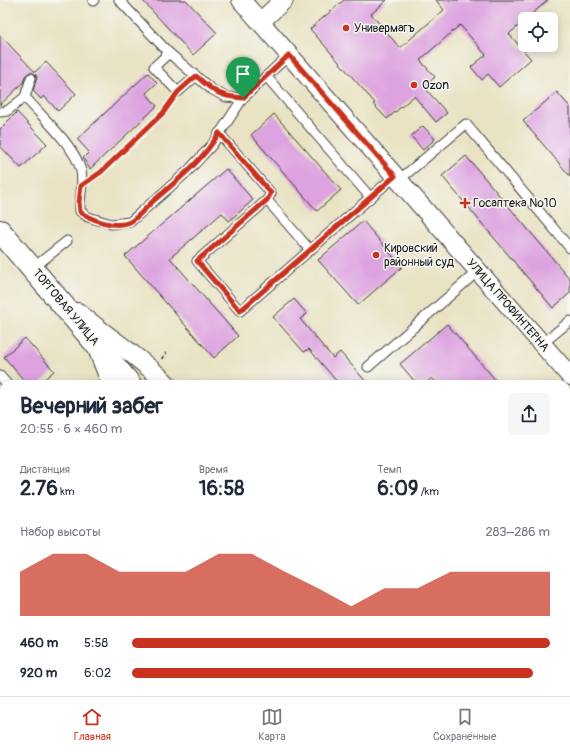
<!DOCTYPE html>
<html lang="ru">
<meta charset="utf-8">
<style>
:root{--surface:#fff;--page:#f6f6f7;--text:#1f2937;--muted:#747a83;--line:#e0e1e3;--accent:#c8321e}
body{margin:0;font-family:Pangolin,sans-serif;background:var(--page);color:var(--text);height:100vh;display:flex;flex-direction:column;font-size:15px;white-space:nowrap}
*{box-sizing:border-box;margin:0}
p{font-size:13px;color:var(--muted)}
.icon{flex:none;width:22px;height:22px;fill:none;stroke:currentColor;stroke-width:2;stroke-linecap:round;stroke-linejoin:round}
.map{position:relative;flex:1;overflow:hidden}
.drawer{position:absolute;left:0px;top:380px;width:570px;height:316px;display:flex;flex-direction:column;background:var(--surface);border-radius:12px 12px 0 0;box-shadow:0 2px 10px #0003}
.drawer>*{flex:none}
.tools{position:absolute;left:518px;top:12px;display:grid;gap:8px}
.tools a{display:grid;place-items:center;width:40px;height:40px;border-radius:6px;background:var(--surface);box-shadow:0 2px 10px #0003;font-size:20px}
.pin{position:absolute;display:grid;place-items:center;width:34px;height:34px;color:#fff;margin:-41px -17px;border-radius:50% 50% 50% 0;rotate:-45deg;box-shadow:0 0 4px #0007}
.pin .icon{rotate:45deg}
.round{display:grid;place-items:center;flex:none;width:42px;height:42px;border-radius:6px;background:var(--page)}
.head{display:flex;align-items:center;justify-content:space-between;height:68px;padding:0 20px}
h1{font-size:22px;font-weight:700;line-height:30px}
.metrics{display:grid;grid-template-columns:repeat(3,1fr);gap:6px;height:68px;padding:4px 20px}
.metrics div{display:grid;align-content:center}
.metrics b{font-size:20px;font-weight:700}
.metrics small{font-size:11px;font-weight:400}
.metrics p{font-size:11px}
.chart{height:112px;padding:8px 20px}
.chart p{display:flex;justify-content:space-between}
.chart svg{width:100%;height:72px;margin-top:4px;fill:var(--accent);opacity:.7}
ul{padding:0 20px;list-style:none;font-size:13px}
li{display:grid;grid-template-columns:64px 48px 1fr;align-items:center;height:30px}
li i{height:10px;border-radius:5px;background:var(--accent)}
.tab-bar{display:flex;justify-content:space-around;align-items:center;height:56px;border-top:1px solid var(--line);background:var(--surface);font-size:11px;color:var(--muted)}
.tab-bar a{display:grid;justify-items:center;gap:2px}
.tab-bar .current{color:var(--accent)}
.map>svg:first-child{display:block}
</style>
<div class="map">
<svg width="570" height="696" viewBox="0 0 570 696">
<rect width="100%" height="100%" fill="#f6f6f2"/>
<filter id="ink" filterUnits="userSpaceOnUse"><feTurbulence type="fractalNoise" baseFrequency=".025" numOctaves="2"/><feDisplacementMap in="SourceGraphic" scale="8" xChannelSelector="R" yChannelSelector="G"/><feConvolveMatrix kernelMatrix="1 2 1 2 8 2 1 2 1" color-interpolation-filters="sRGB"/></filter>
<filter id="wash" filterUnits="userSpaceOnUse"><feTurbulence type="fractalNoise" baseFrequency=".012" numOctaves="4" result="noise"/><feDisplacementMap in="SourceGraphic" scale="16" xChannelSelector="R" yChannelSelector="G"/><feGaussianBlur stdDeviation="0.9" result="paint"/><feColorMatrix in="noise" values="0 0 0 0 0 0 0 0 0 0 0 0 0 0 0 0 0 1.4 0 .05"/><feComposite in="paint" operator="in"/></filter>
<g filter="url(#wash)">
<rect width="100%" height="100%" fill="#e9e3c4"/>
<g id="blocks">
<!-- building -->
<g fill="#dda2e0">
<polygon points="142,0 186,0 217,33 193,55"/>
<polygon points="344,0 387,0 371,14 400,48 444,10 436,0 548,0 509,34 531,59 499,87 488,74 482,80 471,67 486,55 460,25 420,60 435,77 424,87 447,113 436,122 414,96 387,119 373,104 375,103 310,29"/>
<polygon points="0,35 35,72 46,62 76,94 58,111 44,96 41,99 33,91 37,77 35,74 30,72 25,76 23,83 0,105"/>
<polygon points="148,73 157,83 146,93 157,106 90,169 83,158 89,152 77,139"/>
<polygon points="557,92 570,107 570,176 523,121"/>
<polygon points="17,112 47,144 21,168 0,146 0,129"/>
<polygon points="274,114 341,190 317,211 251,135"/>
<polygon points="423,126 435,139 423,150 411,136"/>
<polygon points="466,156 570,279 570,293 553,308 442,176"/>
<polygon points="226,169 253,200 229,221 222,213 170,258 238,336 214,358 125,256"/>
<polygon points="363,221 402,267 358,305 318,260"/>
<polygon points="294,299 307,314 300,319 333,358 340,352 368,384 339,384 309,349 304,352 273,317"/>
<polygon points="447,324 499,384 437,384 432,378 425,384 417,384 400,364"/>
<polygon points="25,338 54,371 39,384 27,384 4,357"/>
</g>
</g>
</g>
<g filter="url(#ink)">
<use href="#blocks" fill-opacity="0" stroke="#3b3a35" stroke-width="1"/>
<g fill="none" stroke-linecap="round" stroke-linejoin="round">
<defs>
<g id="service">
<polyline points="119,0 169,53 211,89 226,97 243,98 289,55"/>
<polyline points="93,1 94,0"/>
<polyline points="169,53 154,67 178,92 196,76"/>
<polyline points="266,76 370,197"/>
<path d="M25 97C41 116 76 147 81 171 84 184 79 198 80 211L88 217 111 224 130 222 188 171 212 145 243 98"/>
<polyline points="0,112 7,111 25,97 31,78"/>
<polyline points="219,133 271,193 267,200 197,261 240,311 395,176"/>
<polyline points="399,180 466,124 570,248"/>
<polyline points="267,200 310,250"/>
<polyline points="33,268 67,241"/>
<polyline points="542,344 570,321"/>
<polyline points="368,367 478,271"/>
<polyline points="0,376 7,384"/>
<polyline points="566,552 570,557"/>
<polyline points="325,692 328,696"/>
</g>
<g id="minor">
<polyline points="241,0 570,376"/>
<polyline points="260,22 284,0"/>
<path d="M78 312C107 337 140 357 167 384"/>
<polyline points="98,351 111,384"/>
<polyline points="566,444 570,441"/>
<polyline points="347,692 350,696"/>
<polyline points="448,692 453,696"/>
<polyline points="261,696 268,692"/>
</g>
<g id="primary">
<polyline points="0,231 130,384"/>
<polyline points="391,692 394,696"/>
</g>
</defs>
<!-- service casing -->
<use href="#service" stroke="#3b3a35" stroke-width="11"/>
<!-- minor casing -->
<use href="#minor" stroke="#3b3a35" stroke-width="20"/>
<!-- primary casing -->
<use href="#primary" stroke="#3b3a35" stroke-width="24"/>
<!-- path -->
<g stroke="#3b3a35" stroke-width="2.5" stroke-dasharray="3 3" stroke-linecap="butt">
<polyline points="93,178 163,113 172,101"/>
<polyline points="162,359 166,353"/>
<polyline points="420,692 424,696"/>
</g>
<!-- service -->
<use href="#service" stroke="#fff" stroke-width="9"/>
<!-- minor -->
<use href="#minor" stroke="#fff" stroke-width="18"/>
<!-- primary -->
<use href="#primary" stroke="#fff" stroke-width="22"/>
</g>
</g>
<g fill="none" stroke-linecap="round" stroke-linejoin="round" filter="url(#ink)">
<defs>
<path id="route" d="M289 55 395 176 240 311 197 261 267 200 271 193 219 133C202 162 175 182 151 203 145 209 137 218 130 222 115 229 92 220 80 212L79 202 81 186 101 172 163 113 178 92 196 76C213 91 219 97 243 98Z"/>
</defs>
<!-- route casing -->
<use href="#route" stroke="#fff" stroke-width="8"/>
<!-- route -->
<use href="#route" stroke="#c8321e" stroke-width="5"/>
</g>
<!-- markers -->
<g fill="#c8321e" stroke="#f6f6f2" stroke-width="1.5">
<circle cx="346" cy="28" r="4"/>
<circle cx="414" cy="85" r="4"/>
<path d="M463 197h4v4h4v4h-4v4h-4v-4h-4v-4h4z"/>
<circle cx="376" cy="255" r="4"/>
</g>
<g text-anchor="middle" stroke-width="3" stroke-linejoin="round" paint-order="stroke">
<!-- poi labels -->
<g font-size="12" fill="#1c1c1c" stroke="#f6f6f2" text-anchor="start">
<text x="354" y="32">Универмагъ</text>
<text x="422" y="89">Ozon</text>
<text x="473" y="207">Госаптека №10</text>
<text x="384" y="252">Кировский<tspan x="384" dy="14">районный суд</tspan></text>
</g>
<!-- street labels -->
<g font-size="12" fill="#1c1c1c" stroke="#f6f6f2">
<text transform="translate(508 305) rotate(49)" y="4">УЛИЦА ПРОФИНТЕРНА</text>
<text transform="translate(66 307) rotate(50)" y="4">ТОРГОВАЯ УЛИЦА</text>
</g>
</g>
</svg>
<div class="tools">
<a><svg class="icon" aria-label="locate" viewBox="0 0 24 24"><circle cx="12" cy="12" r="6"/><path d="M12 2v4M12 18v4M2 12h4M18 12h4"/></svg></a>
</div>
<div class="pin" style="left:243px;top:98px;background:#1e9e55"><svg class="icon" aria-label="arrive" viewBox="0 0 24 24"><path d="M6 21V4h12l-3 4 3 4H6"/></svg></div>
<section class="drawer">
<div class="head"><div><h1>Вечерний забег</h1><p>20:55 · 6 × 460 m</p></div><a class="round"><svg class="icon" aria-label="share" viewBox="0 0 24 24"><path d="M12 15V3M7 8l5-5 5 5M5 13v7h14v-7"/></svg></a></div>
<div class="metrics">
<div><p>Дистанция</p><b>2.76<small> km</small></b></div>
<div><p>Время</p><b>16:58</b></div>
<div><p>Темп</p><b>6:09<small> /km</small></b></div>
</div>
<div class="chart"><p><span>Набор высоты</span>283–286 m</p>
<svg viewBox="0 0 160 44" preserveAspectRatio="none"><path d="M0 44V17L10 6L20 6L30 17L40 17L50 17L60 6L70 6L80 17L90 27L100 38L110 27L120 27L130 17L140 17L150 17L160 17V44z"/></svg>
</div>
<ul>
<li><b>460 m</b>5:58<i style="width:100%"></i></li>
<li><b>920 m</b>6:02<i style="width:96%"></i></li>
</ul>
</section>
</div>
<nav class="tab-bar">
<a class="current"><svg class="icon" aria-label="home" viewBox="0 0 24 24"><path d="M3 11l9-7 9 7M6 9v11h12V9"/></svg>Главная</a>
<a><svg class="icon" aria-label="map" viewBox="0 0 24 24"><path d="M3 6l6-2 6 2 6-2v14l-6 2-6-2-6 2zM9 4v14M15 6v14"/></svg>Карта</a>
<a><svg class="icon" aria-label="saved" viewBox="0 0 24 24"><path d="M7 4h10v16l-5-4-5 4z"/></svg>Сохранённые</a>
</nav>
